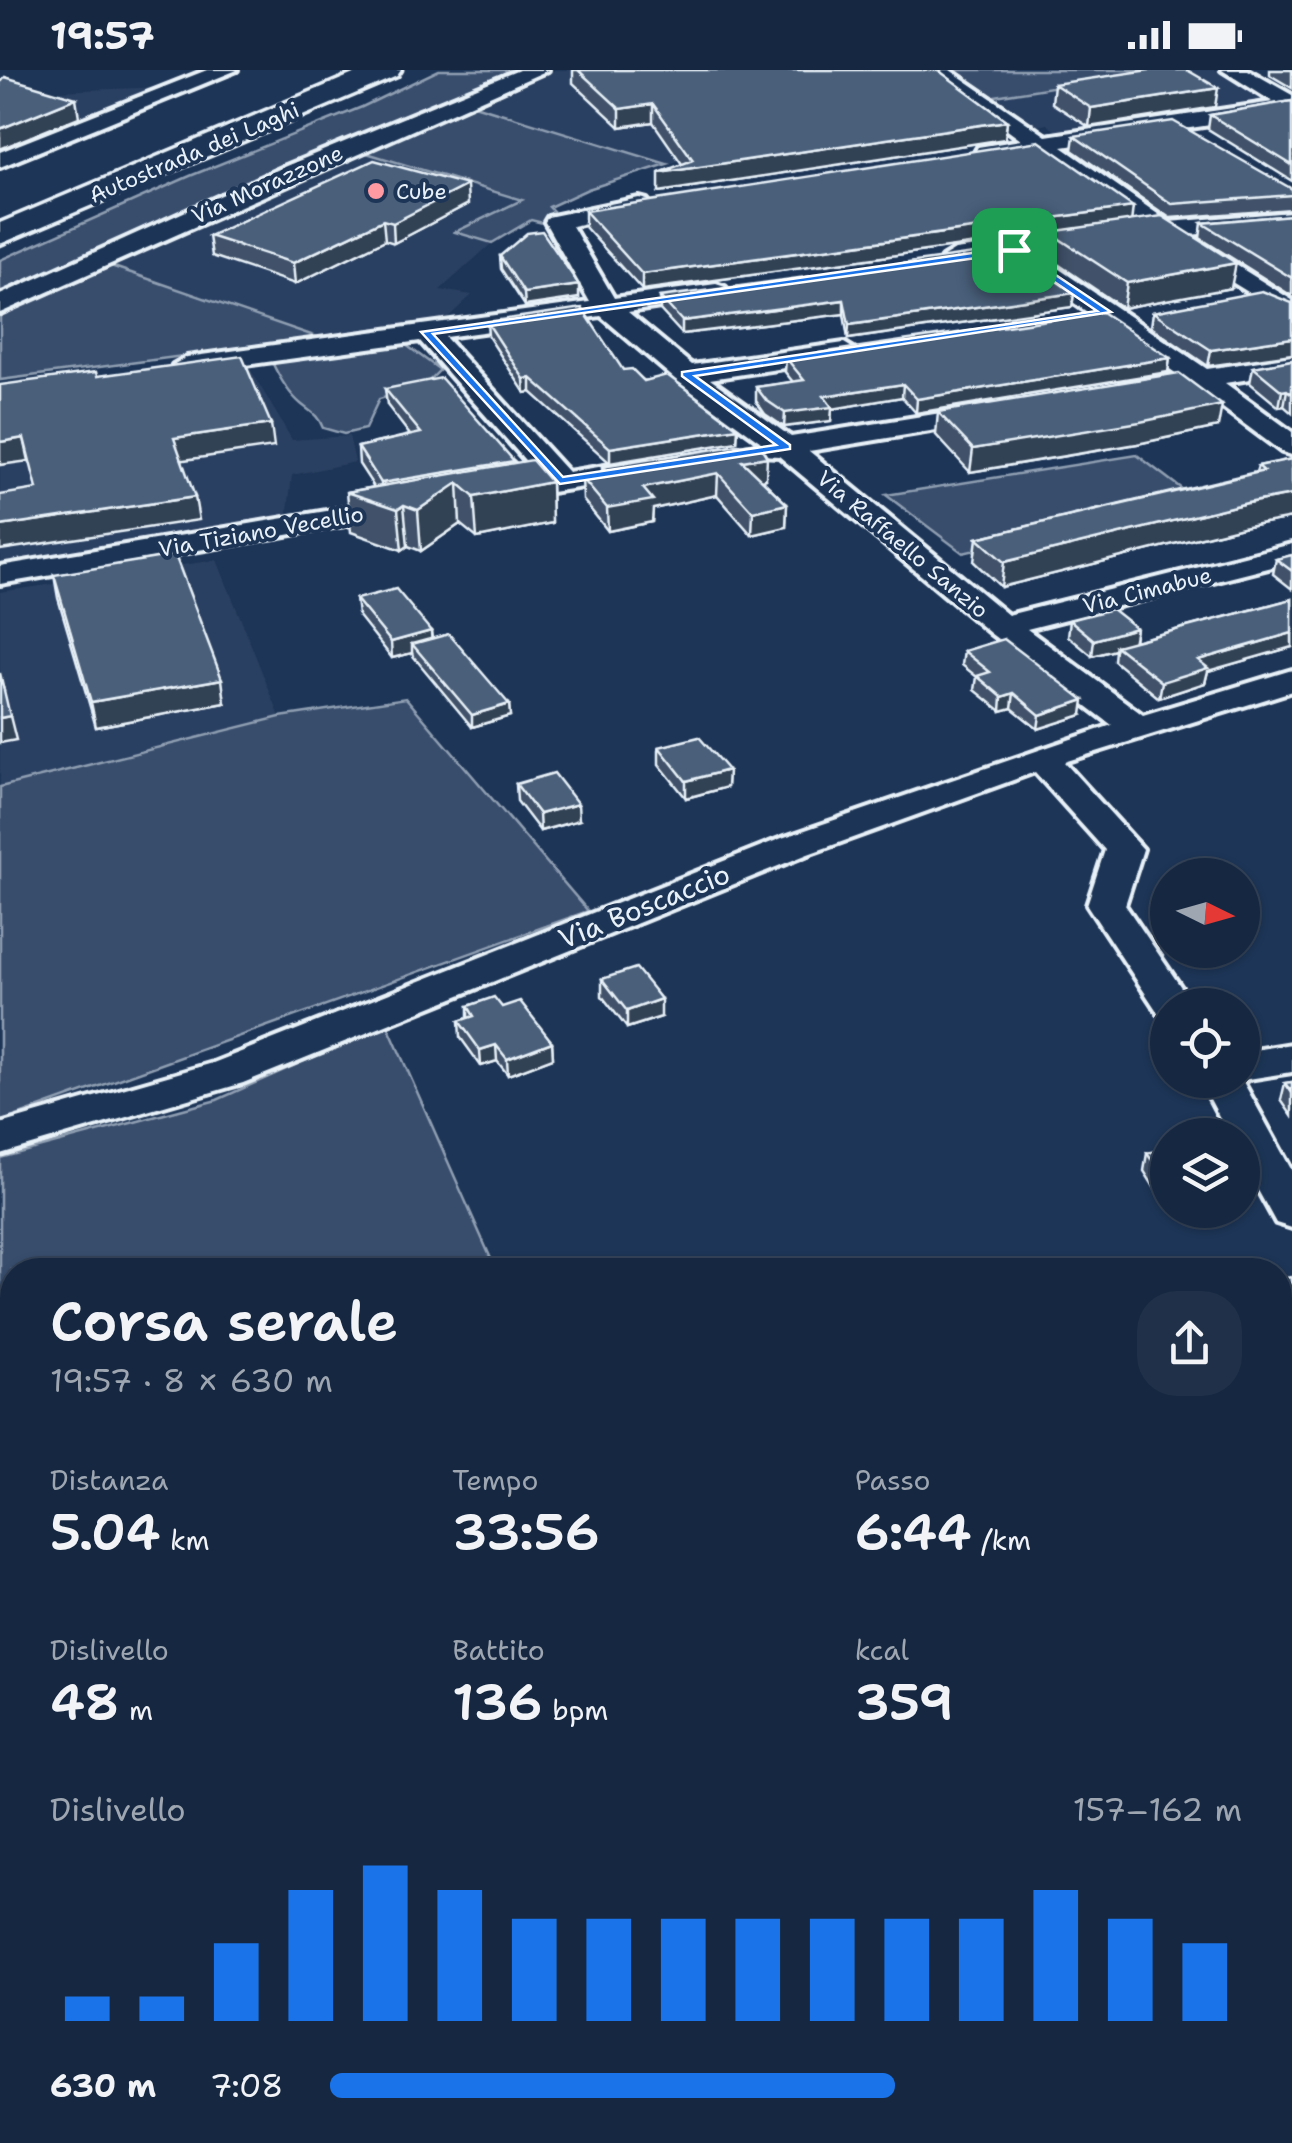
<!DOCTYPE html>
<html lang="it">
<meta charset="utf-8">
<style>
:root{--surface:#162841;--page:#1f3048;--text:#f1f3f6;--muted:#9ea6b1;--line:#35445a;--accent:#1a73e8}
body{margin:0;font-family:"Shantell Sans",sans-serif;background:var(--page);color:var(--text);height:100vh;display:flex;flex-direction:column;font-size:38px;white-space:nowrap}
*{box-sizing:border-box;margin:0}
p{font-size:32px;color:var(--muted)}
.icon{flex:none;width:55px;height:55px;fill:none;stroke:currentColor;stroke-width:2;stroke-linecap:round;stroke-linejoin:round}
.map{position:relative;flex:1;overflow:hidden}
.sheet{position:absolute;left:0px;top:1188px;width:1292px;height:888px;display:flex;flex-direction:column;background:var(--surface);border-radius:40px 40px 0 0;box-shadow:0 2px 8px #0004,0 0 0 2px var(--line)}
.sheet>*{flex:none}
.needle{width:65px;rotate:95deg}
.buttons{position:absolute;left:1150px;top:788px;display:grid;gap:20px}
.buttons a{display:grid;place-items:center;width:110px;height:110px;border-radius:50%;background:var(--surface);box-shadow:0 2px 8px #0004,0 0 0 2px var(--line);font-size:50px}
.pin{position:absolute;display:grid;place-items:center;width:85px;height:85px;color:#fff;margin:-42px;border-radius:20px;box-shadow:0 5px 15px #0006}
.round{display:grid;place-items:center;flex:none;width:105px;height:105px;border-radius:40px;background:var(--page)}
.summary{display:flex;align-items:center;justify-content:space-between;height:170px;padding:0 50px}
h1{font-size:55px;font-weight:600;line-height:75px}
.stats{display:grid;grid-template-columns:repeat(3,1fr);gap:15px;height:170px;padding:10px 50px}
.stats div{display:grid;align-content:center}
.stats b{font-size:50px;font-weight:600}
.stats small{font-size:28px;font-weight:400}
.stats p{font-size:28px}
.chart{height:280px;padding:20px 50px}
.chart p{display:flex;justify-content:space-between}
.chart svg{width:100%;height:180px;margin-top:10px;stroke:var(--accent);stroke-width:6}
ul{padding:0 50px;list-style:none;font-size:32px}
li{display:grid;grid-template-columns:160px 120px 1fr;align-items:center;height:75px}
li i{height:25px;border-radius:12px;background:var(--accent)}
.status{display:flex;justify-content:space-between;align-items:center;height:70px;padding:0 50px;background:var(--surface);direction:ltr}
.status svg{height:28px;fill:currentColor}
.map>svg:first-child{display:block}
</style>
<div class="status"><b>19:57</b><svg viewBox="0 0 49 12"><path d="M0 12V9h3v3zM5 12V6h3v6zM10 12V3h3v9zM15 12V0h3v12zM26 1h20v11H26zM47 4h2v5h-2z"/></svg></div>
<div class="map">
<svg width="1292" height="2073" viewBox="0 0 1292 2073">
<rect width="100%" height="100%" fill="#1d3557"/>
<filter id="ink" filterUnits="userSpaceOnUse"><feTurbulence type="fractalNoise" baseFrequency=".01" numOctaves="2"/><feDisplacementMap in="SourceGraphic" scale="20" xChannelSelector="R" yChannelSelector="G"/><feConvolveMatrix kernelMatrix="1 2 1 2 8 2 1 2 1" color-interpolation-filters="sRGB"/></filter>
<g filter="url(#ink)">
<!-- built -->
<g fill="#2a4162">
<polygon points="555,0 924,0 942,24 667,94 474,35"/>
<polygon points="1158,0 1220,0 1271,28 1265,33 1060,64 1047,54 1032,57 989,27"/>
<polygon points="168,17 0,83 0,23"/>
<polygon points="360,81 524,130 457,162 492,173 440,220 472,225 442,253 320,268 108,195"/>
<polygon points="249,297 292,370 349,366 355,392 292,405 287,449 0,495 0,329"/>
<polygon points="217,490 280,647 0,717 0,522"/>
<polygon points="12,1453 12,1915 0,1918 0,1456"/>
</g>
<!-- green -->
<g fill="#374d6c" stroke="#909fb2" stroke-width="2.5">
<polygon points="439,0 516,0 250,112 0,225 0,190 190,106 362,37"/>
<polygon points="952,0 1158,0 989,27"/>
<polygon points="474,35 667,94 588,119 549,137 553,141 543,153 531,150 492,173 455,162 522,130 360,81"/>
<polygon points="108,195 320,268 0,310 0,242"/>
<path d="M402 272 440 300 423 317 379 329 365 359 344 364 323 358C318 345 312 343 301 334 288 323 279 307 272 292Z"/>
<polygon points="1137,385 1195,429 963,483 886,425"/>
<polygon points="406,628 588,841 0,1052 0,717 280,647"/>
<polygon points="387,954 496,1200 12,1200 12,1453 0,1456 0,1088 217,1030"/>
<polygon points="1292,1584 1292,1714 1288,1716 1292,1727 1292,1799 1280,1803 1280,1587"/>
<polygon points="12,1915 12,2035 0,2038 0,1918"/>
<polygon points="564,2063 564,2062 1257,2063 1255,2068 1245,2073 566,2073"/>
</g>
<g fill="none" stroke-linecap="round" stroke-linejoin="round">
<!-- stream -->
<g stroke="#95a4b5" stroke-width="12">
<polyline points="1280,1637 1292,1634"/>
<polyline points="0,1975 12,1971"/>
</g>
<defs>
<g id="minor">
<polygon points="207,0 237,0 0,97 0,82"/>
<polygon points="519,0 548,0 0,243 0,225 286,96"/>
<polygon points="925,0 950,0 1046,66 1273,32 1222,0 1248,0 1292,25 1292,43 1062,77 1169,152 1292,142 1292,156 1188,165 1292,230 1292,249 1159,167 1037,184 1207,299 1292,286 1292,302 1225,313 1292,362 1292,385 1282,382 1196,318 1130,328 1120,326 1116,320 1120,314 1177,304 1009,188 946,193 942,188 955,180 1141,155 1037,81 978,87 975,82 978,77 1021,70"/>
<polygon points="639,128 647,130 651,135 647,140 572,156 614,228 716,214 725,217 729,222 725,227 628,242 692,295 844,273 857,281 844,289 710,309 791,367 991,335 1001,337 1005,343 1001,349 991,351 809,381 1008,545 1292,474 1292,492 1027,559 1143,645 1292,600 1292,621 1064,692 1143,779 1125,835 1193,935 1168,935 1168,947 1159,944 1087,835 1105,780 1035,702 808,784 243,1013 0,1084 0,1054 213,993 782,768 1112,655 990,563 779,386 760,385 756,379 761,372 676,310 601,246 445,267 568,402 641,390 651,393 656,399 651,405 641,408 494,431 483,428 479,422 483,416 539,406 420,271 187,303 173,295 187,287 590,232 545,152 548,147"/>
<polygon points="404,428 415,431 419,437 415,443 0,514 0,496"/>
<polygon points="1292,974 1292,1002 1242,1010 1242,982"/>
<polygon points="1200,1010 1242,1010 1292,1101 1292,1158 1276,1153 1242,1091 1242,1065 1229,1065"/>
</g>
<polygon id="highway" points="363,0 401,0 397,6 0,174 0,153"/>
</defs>
<!-- minor casing -->
<use href="#minor" stroke="#e8f1f8" stroke-width="8"/>
<!-- highway casing -->
<use href="#highway" stroke="#e8f1f8" stroke-width="7"/>
<!-- minor -->
<use href="#minor" fill="#1d3557" fill-rule="evenodd"/>
<!-- highway -->
<use href="#highway" fill="#1d3557" fill-rule="evenodd"/>
</g>
<!-- wall -->
<g fill="#3f5169" stroke="#e8f1f8" stroke-width="2.5">
<polygon points="573,0 941,0 941,3 1007,51 1005,69 659,122 682,94 653,52 620,57 573,13"/>
<polygon points="1270,0 1292,0 1292,18 1270,5"/>
<polygon points="1054,14 1215,37 1089,57 1052,33"/>
<polygon points="1292,31 1292,111 1208,59 1210,45"/>
<polygon points="1074,66 1292,119 1292,139 1170,148 1072,80"/>
<polygon points="468,134 394,173 385,170 295,214 212,186 209,166"/>
<polygon points="585,141 1131,151 1231,218 1123,238 1046,186 1049,164 642,220 585,157"/>
<polygon points="1292,145 1292,226 1200,168 1202,153"/>
<polygon points="500,186 579,215 579,228 525,236 501,199"/>
<polygon points="1074,223 1072,237 848,269 844,244 682,264 660,240 660,227"/>
<polygon points="1292,233 1208,296 1151,257 1153,242"/>
<polygon points="487,252 623,300 738,358 737,372 610,393 531,322 525,323 488,266"/>
<polygon points="786,288 1170,288 1168,302 916,343 902,327 832,339 831,351 784,357 765,344 756,331 756,317 793,312 785,302"/>
<polygon points="1292,290 1292,343 1284,336 1279,337 1250,313 1253,297"/>
<polygon points="385,319 551,412 552,453 477,468 460,454 421,481 408,476 402,480 351,462 347,422 374,417 359,394 358,377 410,365 387,335"/>
<polygon points="938,342 1218,357 1137,374 970,402 936,365"/>
<polygon points="758,372 766,409 762,410 787,434 786,457 752,465 717,425 653,439 652,452 608,461 583,430 582,408 602,404 602,397"/>
<polygon points="1292,389 1292,448 1242,457 1001,517 974,492 977,468 1256,402 1258,396"/>
<polygon points="1292,485 1292,519 1273,504 1276,489"/>
<polygon points="54,505 225,633 96,657 58,528"/>
<polygon points="356,529 431,561 432,569 509,634 510,646 472,657 413,586 412,583 392,588 358,545"/>
<polygon points="1292,529 1292,577 1208,601 1205,613 1159,628 1114,591 1115,580 1092,586 1068,566 1070,550 1136,558 1134,571"/>
<polygon points="964,581 1082,645 1038,659 1012,638 1001,641 975,620 977,607 962,595"/>
<polygon points="659,677 728,700 727,717 686,728 659,694"/>
<polygon points="516,714 579,750 540,761 517,731"/>
<polygon points="602,909 661,947 627,958 602,926"/>
<polygon points="468,936 502,937 552,972 553,988 508,1005 497,991 481,996 460,967 459,951 468,948"/>
<polygon points="1292,1012 1292,1046 1281,1030 1285,1013"/>
<polygon points="1168,1079 1168,1127 1166,1124 1159,1125 1144,1101 1147,1083"/>
<polygon points="1280,1209 1292,1209 1292,1326 1280,1328"/>
<polygon points="1292,1397 1292,1462 1286,1463 1280,1451 1280,1399"/>
</g>
<!-- shaded-wall -->
<g fill="#334255" stroke="#e8f1f8" stroke-width="2.5">
<polygon points="1218,18 1215,37 1089,57 1091,38"/>
<polygon points="76,28 79,47 0,79 0,59"/>
<polygon points="653,34 653,52 620,57 620,39"/>
<polygon points="1007,51 1005,69 659,122 659,103"/>
<polygon points="467,115 468,134 394,173 393,153"/>
<polygon points="1133,137 1131,153 1049,162 1049,164 642,220 642,204"/>
<polygon points="383,150 385,170 295,214 293,193"/>
<polygon points="1236,193 1231,218 1123,238 1127,213"/>
<polygon points="579,215 579,228 525,236 524,223"/>
<polygon points="1074,223 1072,237 848,269 849,255"/>
<polygon points="844,230 844,244 682,264 682,251"/>
<polygon points="1292,268 1292,284 1208,296 1211,280"/>
<polygon points="1170,288 1168,302 916,343 917,329"/>
<polygon points="531,308 531,322 525,323 524,309"/>
<polygon points="903,314 902,327 832,339 831,351 784,357 785,343 824,326"/>
<polygon points="1287,320 1284,336 1279,337 1282,321"/>
<polygon points="1222,335 1218,357 1137,374 970,402 973,379"/>
<polygon points="271,354 274,377 177,391 174,368"/>
<polygon points="738,358 737,372 610,393 610,378"/>
<polygon points="24,368 29,391 0,395 0,372"/>
<polygon points="767,387 766,409 742,414 742,391"/>
<polygon points="514,391 515,408 458,413 460,454 421,481 418,440 449,419 382,430 381,413"/>
<polygon points="718,403 717,425 653,439 652,452 608,461 607,438 643,418"/>
<polygon points="551,412 552,453 477,468 474,427"/>
<polygon points="1292,425 1292,448 1242,457 1001,517 1004,492 1247,433"/>
<polygon points="195,427 199,450 0,480 0,456"/>
<polygon points="787,434 786,457 752,465 753,442"/>
<polygon points="404,435 408,476 402,480 398,439"/>
<polygon points="1136,558 1133,574 1116,576 1115,580 1092,586 1094,570"/>
<polygon points="431,561 432,578 412,574 412,583 392,588 391,572"/>
<polygon points="1292,563 1292,577 1208,601 1205,613 1159,628 1162,612 1198,590"/>
<polygon points="222,609 225,633 96,657 91,632"/>
<polygon points="1014,623 1012,638 1001,641 1002,627"/>
<polygon points="1084,630 1082,645 1038,659 1040,645"/>
<polygon points="509,634 510,646 472,657 472,645"/>
<polygon points="10,646 16,670 0,673 0,648"/>
<polygon points="728,700 727,717 686,728 686,711"/>
<polygon points="578,734 579,750 540,761 539,744"/>
<polygon points="661,929 661,947 627,958 627,941"/>
<polygon points="552,972 553,988 508,1005 507,989"/>
<polygon points="496,975 497,991 481,996 480,980"/>
<polygon points="1168,1107 1166,1124 1159,1125 1163,1108"/>
<polygon points="1292,1446 1292,1462 1286,1463"/>
</g>
<!-- building -->
<g fill="#495e7a" stroke="#e8f1f8" stroke-width="2.5">
<polygon points="578,0 938,0 1007,51 659,103 693,90 653,34 620,39"/>
<polygon points="1149,0 1187,0 1218,18 1091,38 1054,14"/>
<polygon points="5,7 76,28 0,59 0,11 2,11"/>
<polygon points="1292,31 1292,95 1210,45"/>
<polygon points="1173,51 1292,119 1292,125 1172,134 1074,66"/>
<polygon points="1039,71 1133,137 642,204 585,141"/>
<polygon points="374,90 467,115 393,153 383,150 293,193 209,166"/>
<polygon points="1292,145 1292,208 1202,153"/>
<polygon points="1162,146 1236,193 1127,213 1049,162"/>
<polygon points="542,161 579,215 524,223 500,186 527,163"/>
<polygon points="1010,179 1074,223 849,255 844,230 682,251 660,227"/>
<polygon points="1262,221 1292,233 1292,268 1211,280 1153,242"/>
<polygon points="582,238 623,300 632,299 644,311 667,305 738,358 610,378 531,308 524,309 487,252"/>
<polygon points="1102,242 1170,288 917,329 903,314 824,326 832,337 785,343 766,330 756,317 804,310 786,288"/>
<polygon points="242,286 271,354 174,368 195,427 0,456 0,425 37,419 24,368 0,372 0,315 96,302 97,306"/>
<polygon points="1292,290 1292,324 1287,320 1282,321 1253,297"/>
<polygon points="1179,303 1222,335 1140,352 973,379 938,342"/>
<polygon points="441,308 514,391 381,413 358,377 421,363 385,319"/>
<polygon points="758,372 767,387 742,391 787,434 753,442 718,403 643,418 653,430 607,438 582,408 607,403 602,397"/>
<polygon points="1292,389 1292,425 1247,433 1004,492 977,468 1264,401 1258,396"/>
<polygon points="532,390 551,412 474,427 458,413 418,440 404,435 398,439 347,422"/>
<polygon points="175,485 222,609 91,632 54,505"/>
<polygon points="1292,485 1292,501 1276,489"/>
<polygon points="396,519 431,561 391,572 356,529"/>
<polygon points="1292,529 1292,563 1198,590 1208,598 1162,612 1116,576"/>
<polygon points="1112,539 1136,558 1094,570 1070,550"/>
<polygon points="449,564 509,634 472,645 412,574"/>
<polygon points="1004,569 1084,630 1040,645 1014,623 1002,627 977,606 990,602 964,581"/>
<polygon points="0,603 10,646 0,648"/>
<polygon points="699,667 728,700 686,711 659,677"/>
<polygon points="554,703 578,734 539,744 516,714"/>
<polygon points="636,898 661,929 627,941 602,909"/>
<polygon points="494,927 502,937 520,931 552,972 507,989 496,975 480,980 459,951 474,946 468,936"/>
<polygon points="1292,1012 1292,1023 1285,1013"/>
<polygon points="1168,1079 1168,1107 1163,1108 1147,1083"/>
<polygon points="1291,1207 1292,1310 1280,1312 1280,1209"/>
<polygon points="1292,1397 1292,1446 1280,1422 1280,1399"/>
</g>
</g>
<!-- route -->
<path fill="#1a73e8" stroke="#fff" stroke-width="2.5" fill-rule="evenodd" d="M1014 177 1111 242 695 306 790 375V379L560 414 421 262ZM1012 183 1097 241 682 302V306L776 375 563 407 433 264Z"/>
<!-- markers -->
<circle fill="#ff9aa2" stroke="#1d3557" stroke-width="4" cx="376" cy="121" r="10"/>
<g text-anchor="middle" stroke-width="8" stroke-linejoin="round" paint-order="stroke">
<!-- far-street labels -->
<g font-size="22" fill="#e8f1f8" stroke="#1d3557">
<text transform="translate(194 82) rotate(-23)" y="8">Autostrada dei Laghi</text>
<text transform="translate(267 114) rotate(-24)" y="8">Via Morazzone</text>
<text transform="translate(261 461) rotate(-10)" y="8">Via Tiziano Vecellio</text>
<text transform="translate(903 474) rotate(40)" y="8">Via Raffaello Sanzio</text>
<text transform="translate(1147 520) rotate(-14)" y="8">Via Cimabue</text>
</g>
<!-- far-poi labels -->
<g font-size="22" fill="#e8f1f8" stroke="#1d3557" text-anchor="start">
<text x="396" y="129">Cube</text>
</g>
<!-- street labels -->
<g font-size="28" fill="#e8f1f8" stroke="#1d3557">
<text transform="translate(644 836) rotate(-22)" y="10">Via Boscaccio</text>
</g>
</g>
</svg>
<div class="buttons">
<a><svg class="needle" viewBox="-14 -14 28 28"><path d="M0-13l5 13h-10z" fill="#e53935"/><path d="M0 13l5-13h-10z" fill="#9ea6b1"/></svg></a>
<a><svg class="icon" aria-label="locate" viewBox="0 0 24 24"><circle cx="12" cy="12" r="6"/><path d="M12 2v4M12 18v4M2 12h4M18 12h4"/></svg></a>
<a><svg class="icon" aria-label="layers" viewBox="0 0 24 24"><path d="M12 4l9 5-9 5-9-5zM3 14l9 5 9-5"/></svg></a>
</div>
<div class="pin" style="left:1014px;top:180px;background:#1e9e55"><svg class="icon" aria-label="arrive" viewBox="0 0 24 24"><path d="M6 21V4h12l-3 4 3 4H6"/></svg></div>
<section class="sheet">
<div class="summary"><div><h1>Corsa serale</h1><p>19:57 · 8 × 630 m</p></div><a class="round"><svg class="icon" aria-label="share" viewBox="0 0 24 24"><path d="M12 15V3M7 8l5-5 5 5M5 13v7h14v-7"/></svg></a></div>
<div class="stats">
<div><p>Distanza</p><b>5.04<small> km</small></b></div>
<div><p>Tempo</p><b>33:56</b></div>
<div><p>Passo</p><b>6:44<small> /km</small></b></div>
</div>
<div class="stats">
<div><p>Dislivello</p><b>48<small> m</small></b></div>
<div><p>Battito</p><b>136<small> bpm</small></b></div>
<div><p>kcal</p><b>359</b></div>
</div>
<div class="chart"><p><span>Dislivello</span>157–162 m</p>
<svg viewBox="0 0 160 44" preserveAspectRatio="none"><path d="M5 44V38M15 44V38M25 44V25M35 44V12M45 44V6M55 44V12M65 44V19M75 44V19M85 44V19M95 44V19M105 44V19M115 44V19M125 44V19M135 44V12M145 44V19M155 44V25"/></svg>
</div>
<ul>
<li><b>630 m</b>7:08<i style="width:62%"></i></li>
</ul>
</section>
</div>
